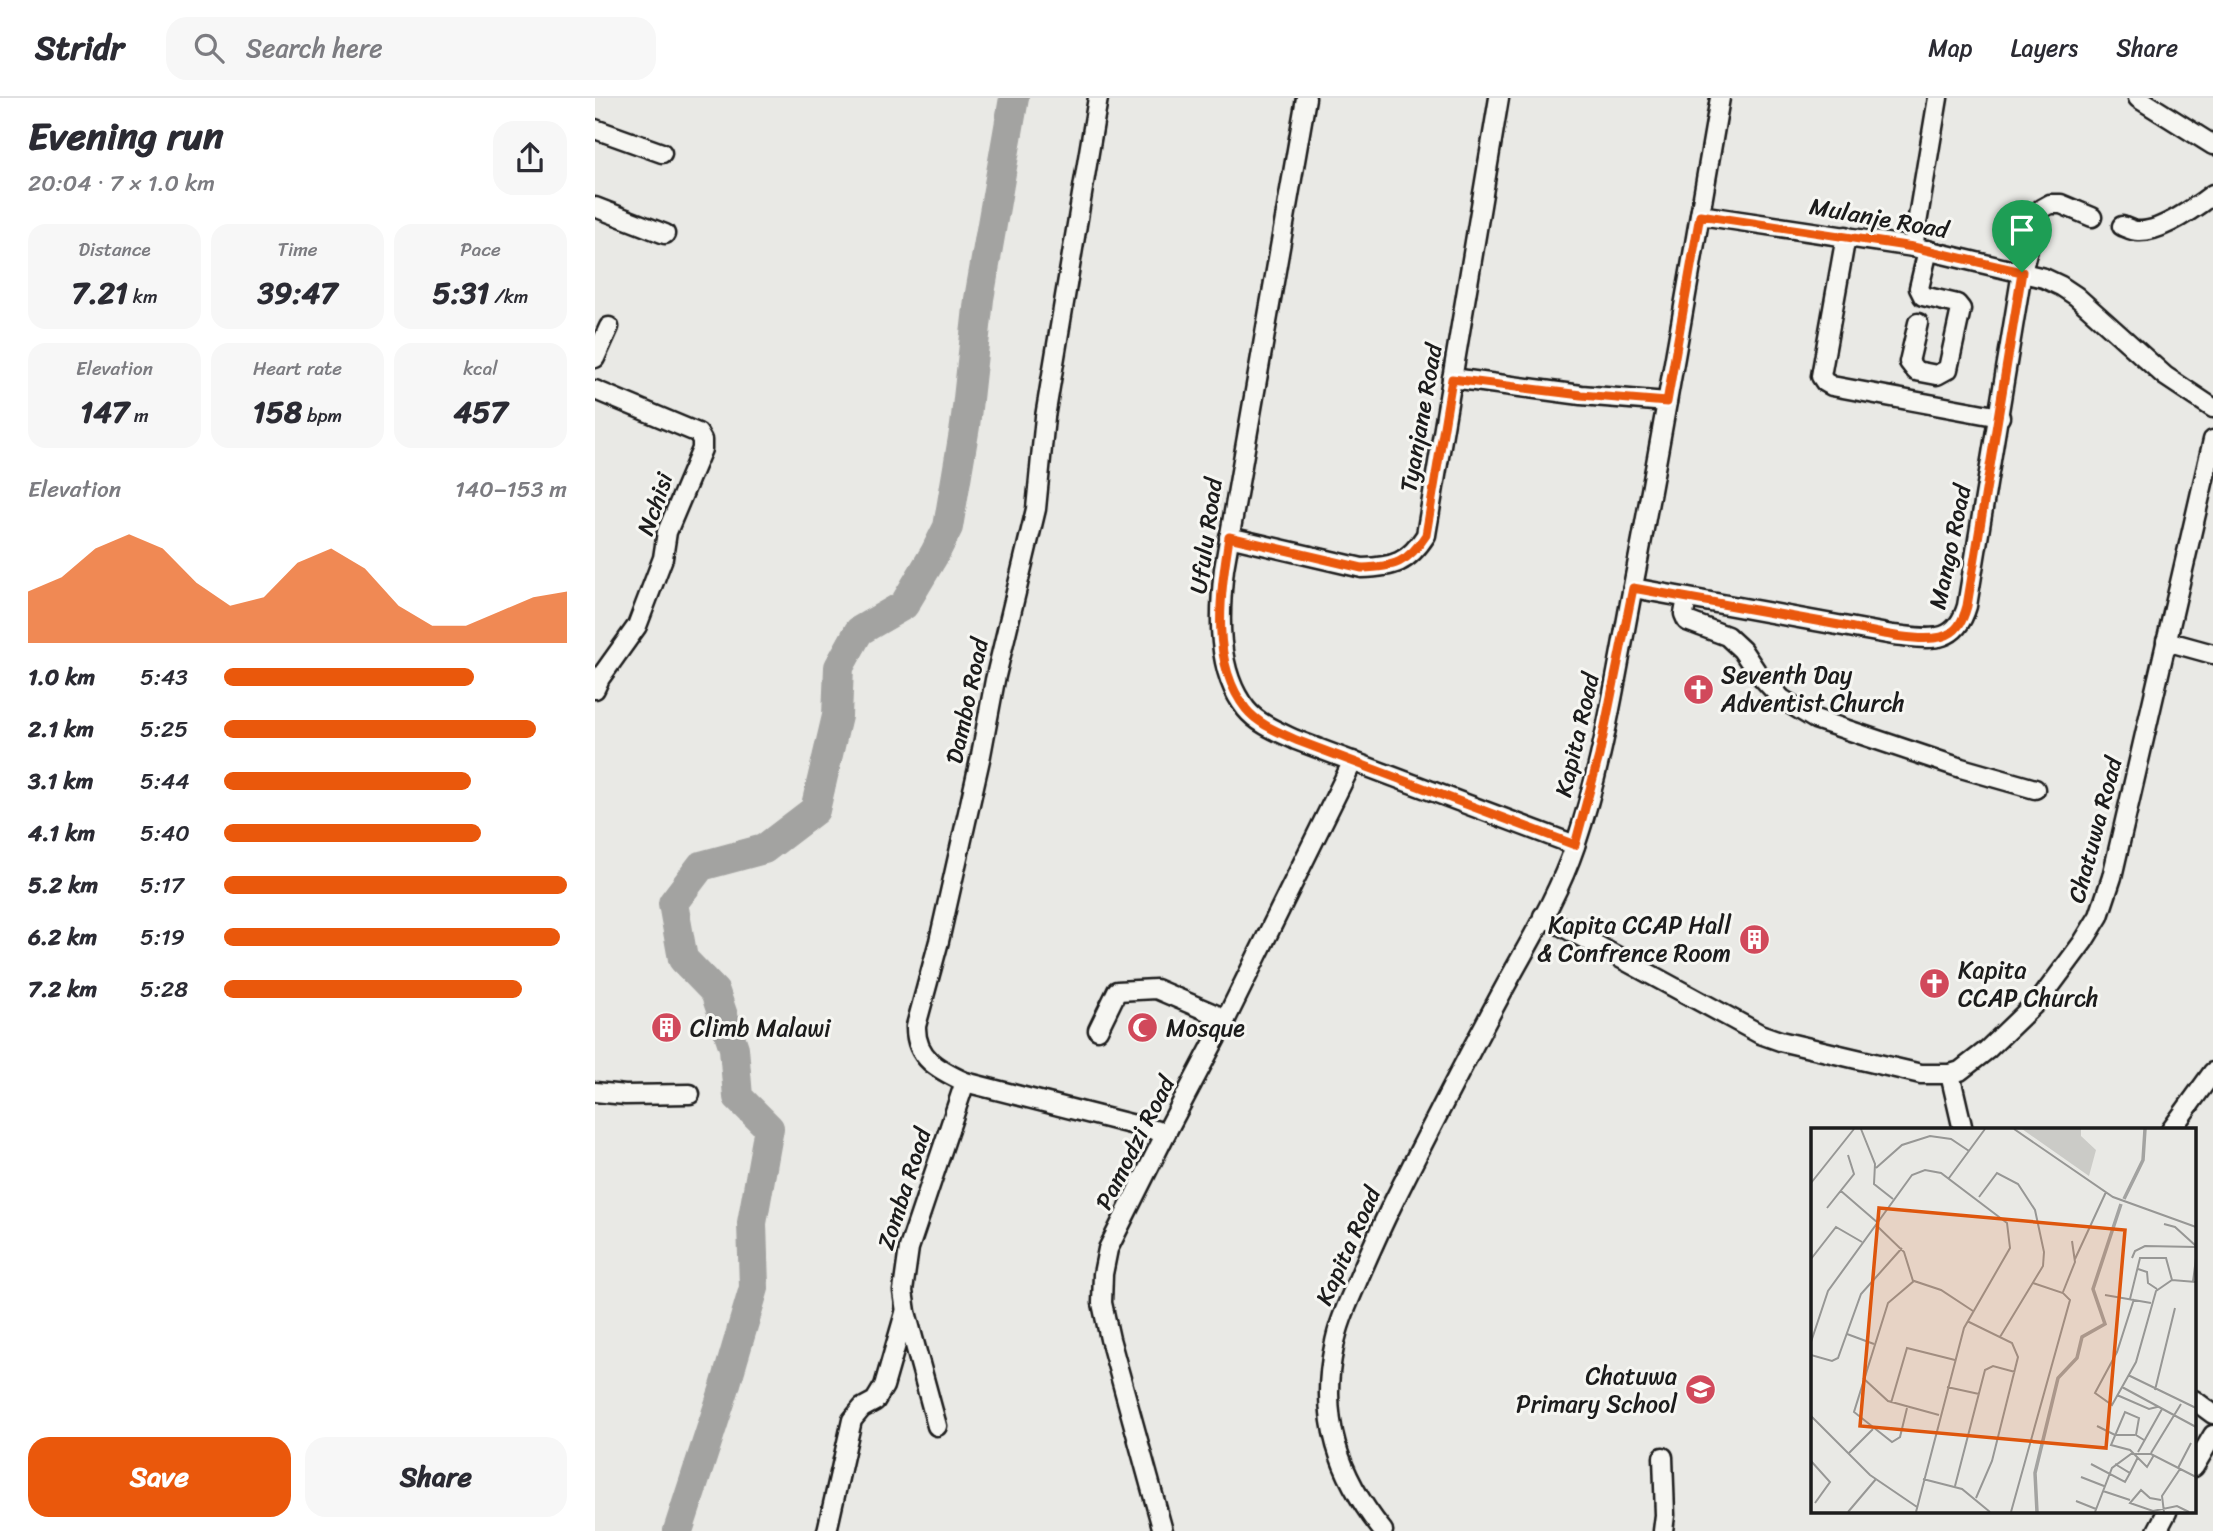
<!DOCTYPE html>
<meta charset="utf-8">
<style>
:root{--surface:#fff;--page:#f7f7f7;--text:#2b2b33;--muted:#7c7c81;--line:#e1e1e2;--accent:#ea580c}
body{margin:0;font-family:Sriracha,sans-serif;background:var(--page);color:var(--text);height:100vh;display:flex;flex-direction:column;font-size:26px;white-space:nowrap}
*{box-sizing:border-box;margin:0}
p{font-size:23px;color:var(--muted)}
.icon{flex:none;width:38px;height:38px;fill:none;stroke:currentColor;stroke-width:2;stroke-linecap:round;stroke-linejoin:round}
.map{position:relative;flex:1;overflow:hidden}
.details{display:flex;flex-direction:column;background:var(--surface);width:595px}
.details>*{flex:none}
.pin{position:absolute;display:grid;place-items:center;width:60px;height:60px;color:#fff;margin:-72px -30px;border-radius:50% 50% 50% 0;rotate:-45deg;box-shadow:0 0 7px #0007}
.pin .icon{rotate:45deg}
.round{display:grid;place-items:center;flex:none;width:74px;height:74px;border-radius:21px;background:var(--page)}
.overview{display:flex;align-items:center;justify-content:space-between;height:119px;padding:0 28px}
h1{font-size:38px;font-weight:800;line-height:52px}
.metrics{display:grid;grid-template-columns:repeat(3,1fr);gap:10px;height:119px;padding:7px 28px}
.metrics div{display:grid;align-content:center;border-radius:18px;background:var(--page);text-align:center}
.metrics b{font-size:30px;font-weight:800}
.metrics small{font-size:19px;font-weight:400}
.metrics p{font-size:19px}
.chart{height:196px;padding:14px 28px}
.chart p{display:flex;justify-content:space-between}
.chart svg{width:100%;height:126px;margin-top:7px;fill:var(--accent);opacity:.7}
.action{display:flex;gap:14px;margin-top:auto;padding:14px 28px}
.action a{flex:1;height:80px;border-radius:21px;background:var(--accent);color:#fff;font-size:28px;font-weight:800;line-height:80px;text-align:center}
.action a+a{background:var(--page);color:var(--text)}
ul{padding:0 28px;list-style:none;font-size:23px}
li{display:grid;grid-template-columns:112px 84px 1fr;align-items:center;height:52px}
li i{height:18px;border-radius:9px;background:var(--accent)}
header{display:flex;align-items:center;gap:42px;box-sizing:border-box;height:98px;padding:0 35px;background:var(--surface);border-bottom:2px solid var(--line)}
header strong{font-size:33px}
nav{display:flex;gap:38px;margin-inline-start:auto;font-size:24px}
.search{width:490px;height:63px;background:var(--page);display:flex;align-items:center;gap:18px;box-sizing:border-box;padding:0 24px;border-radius:21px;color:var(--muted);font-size:26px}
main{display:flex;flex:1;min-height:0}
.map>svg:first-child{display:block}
</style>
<header>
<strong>Stridr</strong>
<div class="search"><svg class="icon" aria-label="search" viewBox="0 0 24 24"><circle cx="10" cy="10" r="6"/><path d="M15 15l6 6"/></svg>Search here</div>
<nav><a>Map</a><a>Layers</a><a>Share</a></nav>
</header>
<main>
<section class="details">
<div class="overview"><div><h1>Evening run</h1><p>20:04 · 7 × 1.0 km</p></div><a class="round"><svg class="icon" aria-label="share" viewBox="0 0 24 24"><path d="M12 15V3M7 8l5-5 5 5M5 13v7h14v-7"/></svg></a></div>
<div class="metrics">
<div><p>Distance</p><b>7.21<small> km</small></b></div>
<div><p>Time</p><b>39:47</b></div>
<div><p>Pace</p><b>5:31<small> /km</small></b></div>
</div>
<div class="metrics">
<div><p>Elevation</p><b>147<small> m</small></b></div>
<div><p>Heart rate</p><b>158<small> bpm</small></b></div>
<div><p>kcal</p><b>457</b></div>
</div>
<div class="chart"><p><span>Elevation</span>140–153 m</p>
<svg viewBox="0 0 160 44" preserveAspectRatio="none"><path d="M0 44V26L10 21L20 11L30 6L40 11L50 23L60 31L70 28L80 16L90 11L100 18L110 31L120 38L130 38L140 33L150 28L160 26V44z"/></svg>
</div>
<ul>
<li><b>1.0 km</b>5:43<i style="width:73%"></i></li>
<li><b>2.1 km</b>5:25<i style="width:91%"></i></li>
<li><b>3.1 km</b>5:44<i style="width:72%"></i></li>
<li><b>4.1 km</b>5:40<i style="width:75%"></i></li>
<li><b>5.2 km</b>5:17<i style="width:100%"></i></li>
<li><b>6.2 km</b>5:19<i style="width:98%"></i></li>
<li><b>7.2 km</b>5:28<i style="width:87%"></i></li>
</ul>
<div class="action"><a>Save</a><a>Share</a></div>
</section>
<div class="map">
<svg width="1618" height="1433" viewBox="0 0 1618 1433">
<rect width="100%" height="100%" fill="#e9e9e5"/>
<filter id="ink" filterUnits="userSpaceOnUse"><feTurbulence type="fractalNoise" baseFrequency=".0143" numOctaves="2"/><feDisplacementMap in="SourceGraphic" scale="14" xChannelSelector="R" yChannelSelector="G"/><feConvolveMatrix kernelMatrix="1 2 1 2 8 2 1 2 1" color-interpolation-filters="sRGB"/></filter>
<g filter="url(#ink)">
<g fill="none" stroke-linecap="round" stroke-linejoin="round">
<!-- river -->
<polyline stroke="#a3a3a1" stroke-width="30" points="83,1433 129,1292 159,1190 157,1125 174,1030 143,999 139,950 120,894 88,861 78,805 106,768 169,751 220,712 242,618 244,569 264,533 309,507 340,455 353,429 370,328 384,201 419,0"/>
<defs>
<g id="minor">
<path d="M503 0 450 319 441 411 400 582 386 657 344 843 321 928C320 960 344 972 370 984L571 1035"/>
<path d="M711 0 629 471C624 516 621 573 651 611 663 626 684 634 701 642L980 747"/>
<polyline points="1543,0 1618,47"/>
<polyline points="0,31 67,55"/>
<polyline points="0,109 70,136"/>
<polyline points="1105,117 1318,149 1449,180 1466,188 1481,198 1570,278 1618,310"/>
<path d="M1527 128C1532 130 1538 133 1543 133 1564 135 1601 109 1618 96"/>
<polyline points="1251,138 1226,278 1230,284 1237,288 1405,319"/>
<polyline points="1318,149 1343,0"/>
<polyline points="1323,225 1314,264 1321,273 1342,277 1353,271 1366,211 1362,206 1328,198 1324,190 1333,152"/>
<polyline points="0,260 14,229"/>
<polyline points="857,280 986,297 1072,304"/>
<polyline points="0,292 103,335 107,342 107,351 72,434 68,460 42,528 5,580 0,591"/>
<path d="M634 439 767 470C799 469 813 465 831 437L904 0"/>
<path d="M1038 490 1298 537C1332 540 1360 549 1372 508L1427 174 1441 119 1446 111 1455 106H1466L1497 119"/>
<polyline points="1092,500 1089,516 1092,523 1132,538 1147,552 1161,573 1187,601 1220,621 1366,670 1440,691"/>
<polyline points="1571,543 1618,556"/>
<polyline points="948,818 1165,936 1185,943 1326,976 1355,976 1365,973 1392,952 1448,898 1488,844 1504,818 1517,779 1618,342"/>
<polyline points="503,932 522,893 561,891 631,921"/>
<polyline points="1355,976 1368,1032"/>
<polyline points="0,994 30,997 95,996"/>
<polyline points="1576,1032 1618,974"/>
<polyline points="1599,1302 1618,1316"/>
<polyline points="342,1328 311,1214 308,1193 314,1150 370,984"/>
<polyline points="1599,1369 1618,1337"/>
<polyline points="232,1433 257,1322 267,1310 280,1303 289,1288 310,1215"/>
<polyline points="568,1433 515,1241 507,1205 508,1176 513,1151 571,1035 631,921 758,663"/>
<path d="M788 1433C743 1377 724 1320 739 1249 743 1226 753 1205 762 1184 774 1156 786 1129 800 1101 834 1033 869 965 905 898 931 849 962 801 980 748 1010 660 1023 564 1041 473 1071 316 1098 158 1125 0"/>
<polyline points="1068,1433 1070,1417 1068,1359"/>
<polyline points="1562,1433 1572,1414"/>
</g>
</defs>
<!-- minor casing -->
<use href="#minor" stroke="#1c1c1c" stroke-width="23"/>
<!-- minor -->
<use href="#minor" stroke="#f6f6f2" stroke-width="18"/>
</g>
</g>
<g fill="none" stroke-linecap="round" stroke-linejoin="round" filter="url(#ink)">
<defs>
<path id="route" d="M1105 117 1318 149 1427 174 1372 508C1368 523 1362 535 1346 539 1320 545 1271 532 1244 527 1175 515 1107 502 1038 490L1004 658 980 747 701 642C684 634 663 626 651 611 614 564 626 493 634 439L767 470C799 469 813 465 831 437L857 281 986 297 1072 304Z"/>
</defs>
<!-- route casing -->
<use href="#route" stroke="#fff" stroke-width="14"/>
<!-- route -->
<use href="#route" stroke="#ea580c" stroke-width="9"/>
</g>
<!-- icons -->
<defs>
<symbol id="church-disc" viewBox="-11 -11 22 22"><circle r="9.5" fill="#d1495b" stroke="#f6f6f2"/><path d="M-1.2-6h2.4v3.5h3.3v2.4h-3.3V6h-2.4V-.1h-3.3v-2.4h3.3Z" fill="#fff"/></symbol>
<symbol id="building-disc" viewBox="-11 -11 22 22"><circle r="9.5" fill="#d1495b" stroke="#f6f6f2"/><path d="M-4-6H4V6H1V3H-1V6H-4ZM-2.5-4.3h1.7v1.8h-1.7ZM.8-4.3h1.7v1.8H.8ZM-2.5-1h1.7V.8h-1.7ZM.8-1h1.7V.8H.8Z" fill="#fff"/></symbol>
<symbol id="mosque-disc" viewBox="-11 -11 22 22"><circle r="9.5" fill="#d1495b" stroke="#f6f6f2"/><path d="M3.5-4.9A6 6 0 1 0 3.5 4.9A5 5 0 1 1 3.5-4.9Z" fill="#fff"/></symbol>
<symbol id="school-disc" viewBox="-11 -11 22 22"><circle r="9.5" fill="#d1495b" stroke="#f6f6f2"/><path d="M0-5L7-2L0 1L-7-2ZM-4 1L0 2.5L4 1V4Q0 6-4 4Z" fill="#fff"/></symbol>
</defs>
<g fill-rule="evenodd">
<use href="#church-disc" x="1086" y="574" width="35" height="35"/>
<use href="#building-disc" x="1142" y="824" width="35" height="35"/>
<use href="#church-disc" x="1322" y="868" width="35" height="35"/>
<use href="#building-disc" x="54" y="912" width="35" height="35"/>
<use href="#mosque-disc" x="530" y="912" width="35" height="35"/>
<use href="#school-disc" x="1088" y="1274" width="35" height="35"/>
</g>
<g text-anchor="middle" stroke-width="6" stroke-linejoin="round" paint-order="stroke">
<!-- street labels -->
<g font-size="24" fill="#1c1c1c" stroke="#f6f6f2">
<text transform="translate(1284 120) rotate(10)" y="8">Mulanje Road</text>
<text transform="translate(826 320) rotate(-80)" y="8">Tyanjane Road</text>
<text transform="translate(60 406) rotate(-71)" y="8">Nchisi</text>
<text transform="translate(611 438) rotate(-82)" y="8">Ufulu Road</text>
<text transform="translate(1355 449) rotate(-78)" y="8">Mango Road</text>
<text transform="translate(372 603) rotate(-78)" y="8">Dambo Road</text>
<text transform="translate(982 637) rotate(-77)" y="8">Kapita Road</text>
<text transform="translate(1500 732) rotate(-75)" y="8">Chatuwa Road</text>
<text transform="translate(540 1045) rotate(-63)" y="8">Pamodzi Road</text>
<text transform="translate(309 1091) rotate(-72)" y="8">Zomba Road</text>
<text transform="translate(753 1148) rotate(-66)" y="8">Kapita Road</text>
</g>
<!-- poi labels -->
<g font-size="24" fill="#1c1c1c" stroke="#f6f6f2" text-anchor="start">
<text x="1126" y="585">Seventh Day<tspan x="1126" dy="28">Adventist Church</tspan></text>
<text x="1136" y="835" text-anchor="end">Kapita CCAP Hall<tspan x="1136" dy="28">&amp; Confrence Room</tspan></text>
<text x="1363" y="880">Kapita<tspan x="1363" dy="28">CCAP Church</tspan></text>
<text x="95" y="938">Climb Malawi</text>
<text x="571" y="938">Mosque</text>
<text x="1082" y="1286" text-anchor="end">Chatuwa<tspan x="1082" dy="28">Primary School</tspan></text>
</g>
</g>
<!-- overview -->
<g transform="translate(1216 1030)">
<rect width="385" height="385" fill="#e9e9e5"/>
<path d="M211 1H270V8L285 22 278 48Z" fill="#cbcbc7"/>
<path fill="none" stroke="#a3a3a1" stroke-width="3.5" d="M313 71 332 32 334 1M226 384 224 345 247 250 266 230 271 209 294 196 282 161 310 76"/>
<path fill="none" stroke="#979795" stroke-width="2" d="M50 1 64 36 63 56 82 71M203 1 302 69 385 99M65 40 91 17 119 8 140 11 158 23M138 50 174 1M0 55 43 1M30 63 67 95M168 69 186 45 207 56 224 82 233 124 232 138 189 209M16 80 43 46 37 27M353 96 364 99 385 118M65 97 93 124 102 153M321 130 324 123 334 118 385 119M0 131 25 99 51 114M264 131 295 64M327 141 336 144 337 155 346 161M382 154 385 130M252 164 264 134 261 113M294 167 340 175M319 171 329 130H355L361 152M323 171 306 224 284 265 301 277 325 234 345 163 361 152 385 154M156 193 201 215 207 229 181 333 165 370M36 206 63 216M0 214 17 163 101 47 114 42 130 45 196 95 199 120 153 200 105 384M0 227 21 233 27 230 50 166 91 120M317 247 385 280M52 250 77 273 128 287M136 259 168 266M311 259 385 299M344 262 364 180M306 267 338 281 346 279M80 275 96 220 144 232M96 280 89 309 81 314 43 284 77 175 103 153 130 162 162 183M0 288 59 347 106 379M286 298 304 307H324M333 312 325 307 328 290 314 284 300 317 319 322 336 339 343 327M327 324 351 281M38 325 62 301M340 325 370 276M0 333 19 354 4 375M280 336 314 354 319 345M304 336 319 345 327 329M367 340 380 315M270 349 293 358M112 351 151 361 179 384M144 358 174 242 182 238 204 244M292 363 319 372M350 372 339 370 330 362 319 375 342 383 366 378 378 384M265 373 285 381M37 384 65 351M200 384 259 172 252 165 222 155M284 384 301 340 320 326H340L385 349M353 384 351 368 369 341"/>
<path fill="#de560d" fill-opacity="0.15" stroke="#de560d" stroke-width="3.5" d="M68 80 314 102 295 320 49 298Z"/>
<rect width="385" height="385" fill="none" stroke="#1c1c1c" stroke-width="3.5"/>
</g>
</svg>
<div class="pin" style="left:1427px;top:174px;background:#1e9e55"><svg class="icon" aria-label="arrive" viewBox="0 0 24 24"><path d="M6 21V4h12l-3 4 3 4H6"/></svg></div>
</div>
</main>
